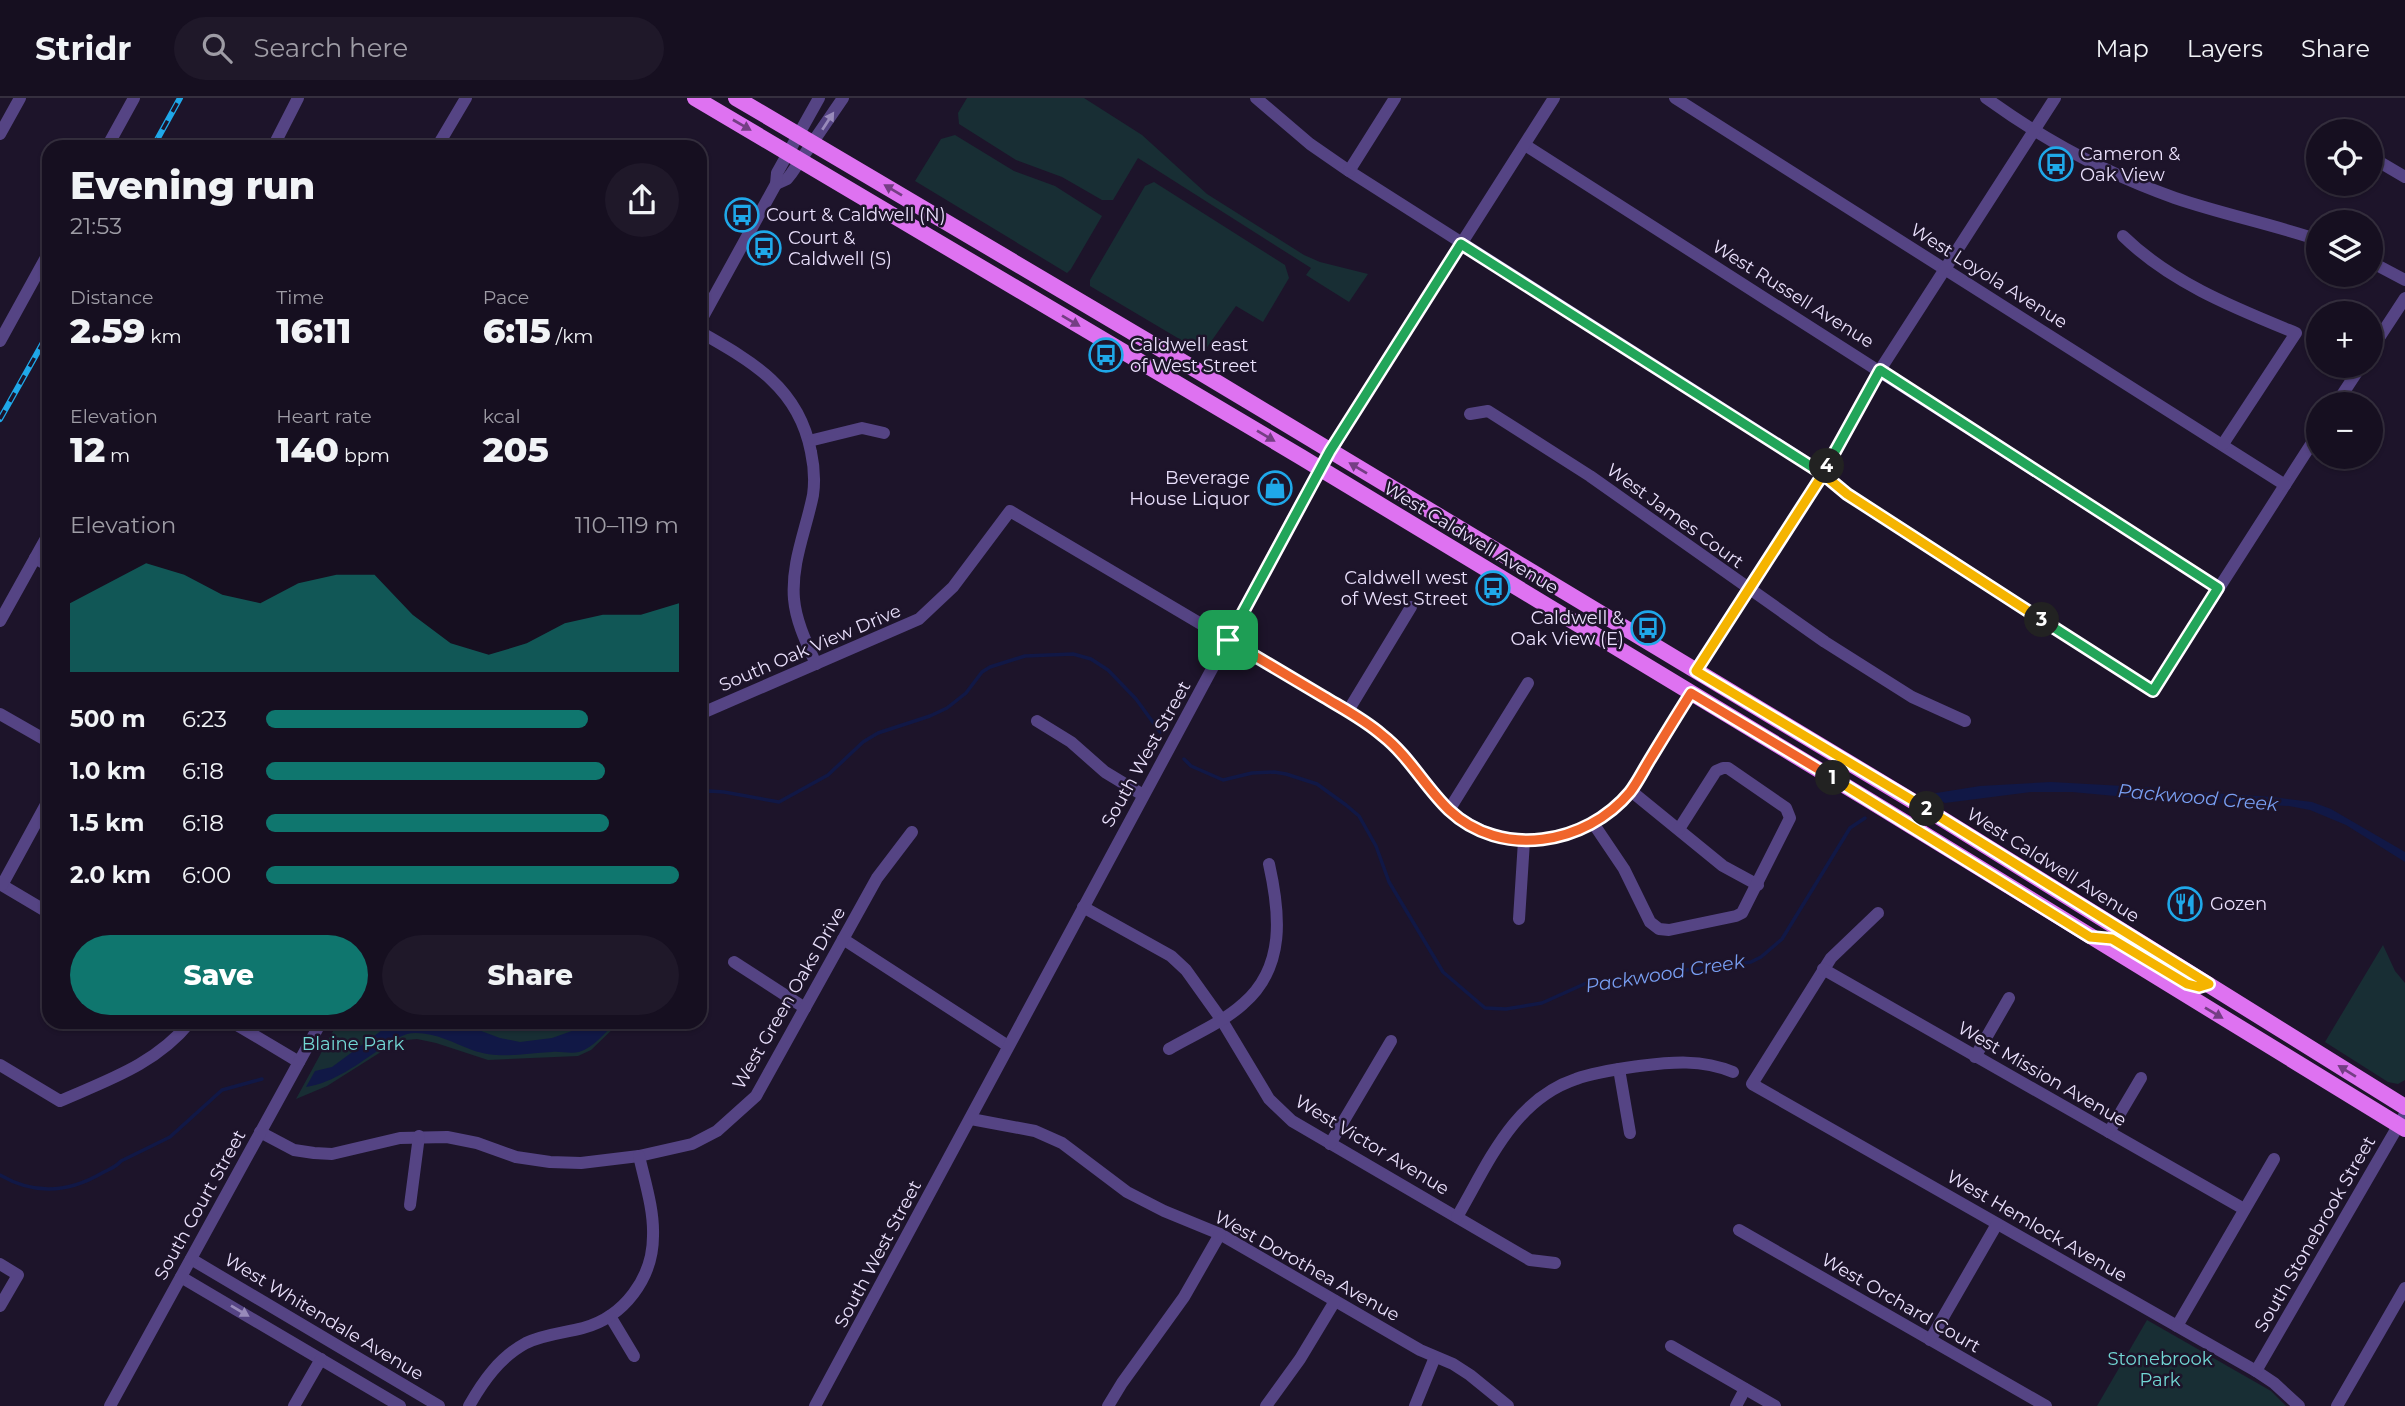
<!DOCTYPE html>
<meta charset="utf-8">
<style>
:root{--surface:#160f20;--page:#1f1829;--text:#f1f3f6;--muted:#9e9ca5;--line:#352f3e;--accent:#0f766e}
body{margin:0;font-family:Montserrat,sans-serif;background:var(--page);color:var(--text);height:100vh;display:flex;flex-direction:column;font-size:26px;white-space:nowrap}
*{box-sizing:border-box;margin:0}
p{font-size:23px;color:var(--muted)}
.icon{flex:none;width:38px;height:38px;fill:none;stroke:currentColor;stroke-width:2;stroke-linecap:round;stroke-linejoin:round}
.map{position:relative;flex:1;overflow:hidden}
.drawer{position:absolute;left:42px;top:42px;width:665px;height:889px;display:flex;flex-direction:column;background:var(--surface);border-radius:21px;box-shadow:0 2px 5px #0004,0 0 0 2px var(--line)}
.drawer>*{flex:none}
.controls{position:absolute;left:2306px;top:21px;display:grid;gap:14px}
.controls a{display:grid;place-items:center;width:77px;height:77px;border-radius:50%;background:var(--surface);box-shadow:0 2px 5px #0004,0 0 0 2px var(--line);font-size:35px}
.pin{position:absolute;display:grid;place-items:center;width:60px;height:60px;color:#fff;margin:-30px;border-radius:14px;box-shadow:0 4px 10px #0006}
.km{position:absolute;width:35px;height:35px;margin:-18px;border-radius:50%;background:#222;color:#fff;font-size:19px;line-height:35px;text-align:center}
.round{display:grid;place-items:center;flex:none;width:74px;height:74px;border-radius:37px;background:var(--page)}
.overview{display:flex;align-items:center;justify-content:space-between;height:119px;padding:0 28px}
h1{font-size:38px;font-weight:800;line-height:52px}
.figures{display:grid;grid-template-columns:repeat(3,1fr);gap:10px;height:119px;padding:7px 28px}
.figures div{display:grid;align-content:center}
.figures b{font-size:35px;font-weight:800}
.figures small{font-size:19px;font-weight:400}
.figures p{font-size:19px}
.chart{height:196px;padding:14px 28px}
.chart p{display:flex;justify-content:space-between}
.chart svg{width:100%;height:126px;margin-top:7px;fill:var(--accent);opacity:.7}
.action{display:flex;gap:14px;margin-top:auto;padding:14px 28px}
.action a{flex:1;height:80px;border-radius:42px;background:var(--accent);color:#fff;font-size:28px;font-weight:800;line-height:80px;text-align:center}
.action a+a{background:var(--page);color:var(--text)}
ul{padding:0 28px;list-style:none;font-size:23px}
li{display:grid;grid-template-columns:112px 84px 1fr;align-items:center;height:52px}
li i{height:18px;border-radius:9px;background:var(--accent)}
header{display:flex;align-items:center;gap:42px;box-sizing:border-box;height:98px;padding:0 35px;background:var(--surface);border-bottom:2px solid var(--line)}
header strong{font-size:33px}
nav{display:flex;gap:38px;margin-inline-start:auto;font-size:24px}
.search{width:490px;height:63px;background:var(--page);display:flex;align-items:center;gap:18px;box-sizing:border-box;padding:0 24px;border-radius:38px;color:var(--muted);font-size:26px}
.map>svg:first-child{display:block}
</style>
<header>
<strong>Stridr</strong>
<div class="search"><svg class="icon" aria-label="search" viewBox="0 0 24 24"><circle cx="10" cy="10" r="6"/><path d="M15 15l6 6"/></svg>Search here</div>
<nav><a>Map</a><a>Layers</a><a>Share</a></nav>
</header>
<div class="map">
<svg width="2405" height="1308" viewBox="0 0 2405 1308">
<rect width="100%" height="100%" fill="#1d142a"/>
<!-- green -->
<g fill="#182e34">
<polygon points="967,0 1084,0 1142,37 1207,96 1304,157 1320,164 1368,176 1349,204 1306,177 1311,170 1138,60 1113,102 1102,102 1062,79 1016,62 959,26 958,15"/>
<polygon points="955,37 1014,73 1055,88 1102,118 1071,171 1067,175 915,83 941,41"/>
<polygon points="1154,84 1285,167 1289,180 1263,224 1236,208 1203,255 1090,188 1090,182 1145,88"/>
<polygon points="2383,847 2395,873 2405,885 2405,982 2398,986 2388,984 2325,944"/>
<polygon points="338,924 620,924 591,952 578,958 488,962 436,945 417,941 406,942 384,952 327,988 296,1001"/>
<polygon points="2147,1222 2271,1293 2286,1308 2097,1308"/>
</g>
<!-- water -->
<g fill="#111846">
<polygon points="2051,684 2160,690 2159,702 2072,694 2031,694 1945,705 1930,696 1980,688"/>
<polygon points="2166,692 2272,699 2312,704 2331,711 2405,754 2405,764 2346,727 2310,712 2289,708 2165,702"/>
<path d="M393 924H457L500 940 520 944 552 940 586 928 591 924H616C606 934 593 950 579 954 570 956 560 953 552 954 523 955 501 962 472 952 454 945 436 935 416 935 402 935 393 943 382 950 359 965 334 985 306 989L315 973 332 969Z"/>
</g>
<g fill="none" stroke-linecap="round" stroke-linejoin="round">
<!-- stream -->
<g stroke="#111846" stroke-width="3.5">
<polyline points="1184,661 1191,668 1223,682 1252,675 1274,674 1286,676 1317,686 1346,707 1359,718 1376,748 1389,784 1443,874 1485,910 1506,911 1542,905 1591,883 1619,886 1670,874 1751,864 1761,859 1782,841 1850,730 1865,720"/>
<polyline points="700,696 709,693 724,694 779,704 828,677 863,644 878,635 930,618 947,610 966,595 982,574 990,569 1025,558 1073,556 1091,561 1108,572 1136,601 1160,634"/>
<path d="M0 1077C34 1097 68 1095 102 1075 109 1071 115 1070 121 1063L170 1039 222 992 262 981"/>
</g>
<!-- minor -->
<g stroke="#554484" stroke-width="12">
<polyline points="1256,0 1310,46 1349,73 1814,369 1847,396 2153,593 2319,334"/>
<polyline points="1675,0 2285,387"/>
<path d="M1986 0C2044 42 2107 76 2175 100 2222 116 2271 126 2319 142"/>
<polyline points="0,36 20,0"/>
<polyline points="1525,47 2218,490"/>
<polyline points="107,49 134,0"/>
<polyline points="273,49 298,0"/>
<polyline points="437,49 466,0"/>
<polyline points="2371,59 2405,79"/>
<polyline points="1349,73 1395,0"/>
<polyline points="776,86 787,81 791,76 843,0"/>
<path d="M2123 138C2171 185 2235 210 2296 235L2223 346"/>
<polyline points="2371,164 2405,182"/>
<polyline points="700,224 776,86 777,75 819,0"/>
<path d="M700 234C753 264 799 290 811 354 814 368 815 383 813 397 806 432 791 465 794 501 796 524 807 546 816 566"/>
<polyline points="0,243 49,154"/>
<polyline points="2371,252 2405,200"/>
<polyline points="2336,306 2361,268"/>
<polyline points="1470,316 1488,313 1590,378 1825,544 1912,599 1965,623"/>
<polyline points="809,343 862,330 884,335"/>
<polyline points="35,460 49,468"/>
<polyline points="0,523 49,435"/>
<polyline points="1696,573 1823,376 1880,272 2055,0"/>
<polyline points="1348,613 1411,509"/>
<polyline points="0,616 49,644"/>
<path d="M700 616 919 521 953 489 1010 413 1348 613C1368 627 1390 640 1406 659 1420 676 1433 697 1450 712 1502 760 1586 747 1630 694 1637 685 1643 673 1649 663 1663 640 1677 617 1691 595"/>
<polyline points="1037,623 1071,644 1105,674 1143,697"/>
<polyline points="1631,693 1723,768 1758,787"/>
<polyline points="1449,712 1528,585"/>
<polyline points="1593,725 1624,771 1650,824 1659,831 1669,832 1736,818 1742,815 1790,720 1786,710 1728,670 1723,670 1716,673 1679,731"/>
<polyline points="0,786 49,815"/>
<polyline points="2,787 49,701"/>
<polyline points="1083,809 1171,858 1186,872 1221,921 1269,1001 1292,1023 1530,1162 1555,1165"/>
<polyline points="1878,815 1831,860 1752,986 2256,1273 2274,1285 2299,1308"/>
<polyline points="1519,821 1524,743"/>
<polyline points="843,841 1008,948"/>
<polyline points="734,864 805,910"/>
<polyline points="1823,871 2244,1111"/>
<polyline points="232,924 299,964"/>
<path d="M1169 951C1193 937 1222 925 1243 906 1286 869 1280 815 1269 766"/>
<polyline points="1975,959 2009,900"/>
<path d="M0 967 60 1003C108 982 156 966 190 924"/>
<polyline points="1619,971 1630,1035"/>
<polyline points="971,1021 1035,1033 1062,1045 1127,1094 1164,1113 1220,1136 1420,1252 1453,1266 1470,1277 1508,1308"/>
<polyline points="260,1034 294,1052 314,1055 332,1056 400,1040 447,1039 477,1045 516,1059 550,1064 581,1065 639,1058 692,1046 717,1033 756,998 877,780 912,734"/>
<polyline points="2109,1034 2141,980"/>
<polyline points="1330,1046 1391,943"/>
<polyline points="410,1107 419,1038"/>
<path d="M1457 1119C1488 1066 1513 1002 1576 981 1595 974 1618 971 1639 968 1672 964 1701 961 1733 974"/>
<polyline points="1739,1132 2046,1308"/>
<polyline points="191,1161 439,1308"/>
<polyline points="0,1166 18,1177 0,1208"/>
<polyline points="181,1179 400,1308"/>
<polyline points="610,1218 634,1258"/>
<polyline points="2177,1228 2274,1061"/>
<polyline points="1930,1242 1997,1126"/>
<polyline points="1671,1248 1775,1308"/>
<polyline points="2256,1273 2405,1016"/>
<polyline points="110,1308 321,924"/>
<polyline points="294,1308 321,1261"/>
<path d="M469 1308C483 1283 500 1259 526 1245 545 1236 564 1235 583 1230 624 1219 653 1180 653 1138 654 1112 645 1084 639 1058"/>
<polyline points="815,1308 1311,387 1358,308 1554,0"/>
<polyline points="1108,1308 1122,1285 1184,1199 1220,1136"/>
<polyline points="1266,1308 1300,1261 1335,1203"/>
<polyline points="1415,1308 1435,1259"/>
<polyline points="1736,1308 1745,1291"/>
<polyline points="2337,1308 2405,1190"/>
</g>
<!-- major -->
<g stroke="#de72f1" stroke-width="16">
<polyline points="695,0 1301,359 1867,701 2405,1031"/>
<polyline points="736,0 1203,276 1944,722 2405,1009"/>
</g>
<defs>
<g id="rail">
<polyline points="153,49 180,0"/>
<polyline points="0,321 49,234"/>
</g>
</defs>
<!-- rail casing -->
<use href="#rail" stroke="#1fa8e9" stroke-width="6"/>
<!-- rail -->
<use href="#rail" stroke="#1d142a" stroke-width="3.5" stroke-dasharray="10" stroke-linecap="butt"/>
</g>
<!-- one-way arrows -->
<defs><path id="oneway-solid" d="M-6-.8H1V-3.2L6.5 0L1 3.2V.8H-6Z" transform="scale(1.75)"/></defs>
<g fill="#988aba">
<use href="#oneway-solid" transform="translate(828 23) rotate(-57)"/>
<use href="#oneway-solid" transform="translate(240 1213) rotate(31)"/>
</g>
<g fill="#743e84">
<use href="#oneway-solid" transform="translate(742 27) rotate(30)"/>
<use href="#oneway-solid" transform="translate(893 92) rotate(-149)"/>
<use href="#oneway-solid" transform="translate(1071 223) rotate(31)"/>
<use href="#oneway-solid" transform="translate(1266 338) rotate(31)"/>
<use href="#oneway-solid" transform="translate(1358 370) rotate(-149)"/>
<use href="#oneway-solid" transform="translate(2214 915) rotate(31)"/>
<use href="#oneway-solid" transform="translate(2347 973) rotate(-148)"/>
</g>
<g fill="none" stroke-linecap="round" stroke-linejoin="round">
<defs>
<path id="split-1" d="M1228 542C1260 561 1292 580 1324 599 1344 611 1365 622 1382 637 1409 658 1425 689 1449 712 1501 761 1586 747 1630 694 1637 685 1643 673 1649 663 1663 640 1677 617 1691 595L1833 680"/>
<polyline id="split-2" points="1833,680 2090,839 2112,841 2187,886 2199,889 2209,886 1927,711"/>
<polyline id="split-3" points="1927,711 1696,573 1823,376 1847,396 2042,522"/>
<polyline id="split-4" points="1827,368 1880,272 2218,490 2153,593 2042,522"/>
<polyline id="split-5" points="1228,542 1330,353 1461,146 1823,376 1827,368"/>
</defs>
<!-- split-1 casing -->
<use href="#split-1" stroke="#fff" stroke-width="14"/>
<!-- split-2 casing -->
<use href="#split-2" stroke="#fff" stroke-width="14"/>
<!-- split-3 casing -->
<use href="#split-3" stroke="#fff" stroke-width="14"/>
<!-- split-4 casing -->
<use href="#split-4" stroke="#fff" stroke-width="14"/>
<!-- split-5 casing -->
<use href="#split-5" stroke="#fff" stroke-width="14"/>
<!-- split-1 -->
<use href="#split-1" stroke="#f0652b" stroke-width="9"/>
<!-- split-2 -->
<use href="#split-2" stroke="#f5b400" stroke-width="9"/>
<!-- split-3 -->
<use href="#split-3" stroke="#f5b400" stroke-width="9"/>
<!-- split-4 -->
<use href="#split-4" stroke="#22a559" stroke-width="9"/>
<!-- split-5 -->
<use href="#split-5" stroke="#22a559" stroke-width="9"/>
</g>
<!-- icons -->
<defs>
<symbol id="bus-ring" viewBox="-11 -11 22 22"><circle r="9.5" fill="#1d142a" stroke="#1fa8e9" stroke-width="1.5"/><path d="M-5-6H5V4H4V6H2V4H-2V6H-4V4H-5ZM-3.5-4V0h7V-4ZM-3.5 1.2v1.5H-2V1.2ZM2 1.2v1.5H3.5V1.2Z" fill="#1fa8e9"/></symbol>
<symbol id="shop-ring" viewBox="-11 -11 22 22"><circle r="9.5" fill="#1d142a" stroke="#1fa8e9" stroke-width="1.5"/><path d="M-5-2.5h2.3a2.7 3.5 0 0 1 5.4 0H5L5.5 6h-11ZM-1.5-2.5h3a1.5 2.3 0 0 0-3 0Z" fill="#1fa8e9"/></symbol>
<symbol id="restaurant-ring" viewBox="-11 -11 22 22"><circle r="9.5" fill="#1d142a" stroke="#1fa8e9" stroke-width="1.5"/><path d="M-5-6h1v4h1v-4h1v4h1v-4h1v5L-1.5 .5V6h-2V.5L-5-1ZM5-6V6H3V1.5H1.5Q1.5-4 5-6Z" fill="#1fa8e9"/></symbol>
</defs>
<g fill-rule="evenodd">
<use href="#bus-ring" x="2037" y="47" width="38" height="38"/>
<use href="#bus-ring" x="723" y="98" width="38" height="38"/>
<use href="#bus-ring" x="745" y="131" width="38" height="38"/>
<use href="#bus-ring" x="1087" y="238" width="38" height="38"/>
<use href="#shop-ring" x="1256" y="371" width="38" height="38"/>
<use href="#bus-ring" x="1474" y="471" width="38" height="38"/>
<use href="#bus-ring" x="1629" y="511" width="38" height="38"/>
<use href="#restaurant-ring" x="2166" y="787" width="38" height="38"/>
</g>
<g text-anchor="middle" stroke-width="5" stroke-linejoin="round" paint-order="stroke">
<!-- poi labels -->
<g font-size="18" fill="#eae0fc" stroke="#1d142a" text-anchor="start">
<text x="2080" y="62">Cameron &amp;<tspan x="2080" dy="21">Oak View</tspan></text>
<text x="766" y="123">Court &amp; Caldwell (N)</text>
<text x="788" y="146">Court &amp;<tspan x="788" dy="21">Caldwell (S)</tspan></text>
<text x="1130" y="253">Caldwell east<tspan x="1130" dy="21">of West Street</tspan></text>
<text x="1250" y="386" text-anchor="end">Beverage<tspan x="1250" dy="21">House Liquor</tspan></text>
<text x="1468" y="486" text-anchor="end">Caldwell west<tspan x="1468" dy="21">of West Street</tspan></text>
<text x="1624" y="526" text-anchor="end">Caldwell &amp;<tspan x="1624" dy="21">Oak View (E)</tspan></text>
<text x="2210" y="812">Gozen</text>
</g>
<!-- street labels -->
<g font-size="18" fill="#eae0fc" stroke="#1d142a">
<text transform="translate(1989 178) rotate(32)" y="6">West Loyola Avenue</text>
<text transform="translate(1793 196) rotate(32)" y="6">West Russell Avenue</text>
<text transform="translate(1675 418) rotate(36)" y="6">West James Court</text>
<text transform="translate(1471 440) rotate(31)" y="6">West Caldwell Avenue</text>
<text transform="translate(810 550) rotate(-23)" y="6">South Oak View Drive</text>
<text transform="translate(1146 656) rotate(-61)" y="6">South West Street</text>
<text transform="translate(2053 767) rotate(32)" y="6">West Caldwell Avenue</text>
<text transform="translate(789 900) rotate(-60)" y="6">West Green Oaks Drive</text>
<text transform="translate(2042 976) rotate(30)" y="6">West Mission Avenue</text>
<text transform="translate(1372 1047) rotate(31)" y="6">West Victor Avenue</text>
<text transform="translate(200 1107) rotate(-61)" y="6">South Court Street</text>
<text transform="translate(2037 1128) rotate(30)" y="6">West Hemlock Avenue</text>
<text transform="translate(2315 1136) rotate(-60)" y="6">South Stonebrook Street</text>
<text transform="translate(878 1156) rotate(-62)" y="6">South West Street</text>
<text transform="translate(1307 1168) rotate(29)" y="6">West Dorothea Avenue</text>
<text transform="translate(1901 1205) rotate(30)" y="6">West Orchard Court</text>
<text transform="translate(324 1219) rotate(31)" y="6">West Whitendale Avenue</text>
</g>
<!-- park labels -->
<g font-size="18" fill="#72d7d4" stroke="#1d142a">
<text x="353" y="952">Blaine Park</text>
<text x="2160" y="1267">Stonebrook<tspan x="2160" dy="21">Park</tspan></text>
</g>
<!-- water labels -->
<g font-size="19" font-style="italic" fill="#789ef2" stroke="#1d142a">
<text transform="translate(2198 699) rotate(5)" y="7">Packwood Creek</text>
<text transform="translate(1665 875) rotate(-9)" y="7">Packwood Creek</text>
</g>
</g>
</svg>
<div class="controls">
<a><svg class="icon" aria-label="locate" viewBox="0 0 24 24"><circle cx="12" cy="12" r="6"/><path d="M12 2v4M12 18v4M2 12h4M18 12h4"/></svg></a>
<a><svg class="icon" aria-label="layers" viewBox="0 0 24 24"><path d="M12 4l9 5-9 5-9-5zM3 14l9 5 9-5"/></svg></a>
<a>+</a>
<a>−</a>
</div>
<div class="pin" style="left:1228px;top:542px;background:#1e9e55"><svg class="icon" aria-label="arrive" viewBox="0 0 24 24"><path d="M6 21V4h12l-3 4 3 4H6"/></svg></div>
<b class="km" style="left:1833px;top:680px">1</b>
<b class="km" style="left:1927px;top:711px">2</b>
<b class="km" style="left:2042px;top:522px">3</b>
<b class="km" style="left:1827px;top:368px">4</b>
<section class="drawer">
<div class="overview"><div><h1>Evening run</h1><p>21:53</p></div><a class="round"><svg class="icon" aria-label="share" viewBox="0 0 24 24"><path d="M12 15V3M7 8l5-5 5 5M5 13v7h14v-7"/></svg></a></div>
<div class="figures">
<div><p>Distance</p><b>2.59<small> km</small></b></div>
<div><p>Time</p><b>16:11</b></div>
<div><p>Pace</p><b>6:15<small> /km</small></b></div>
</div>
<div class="figures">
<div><p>Elevation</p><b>12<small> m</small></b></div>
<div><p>Heart rate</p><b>140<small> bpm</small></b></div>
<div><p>kcal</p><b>205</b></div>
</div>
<div class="chart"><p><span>Elevation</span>110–119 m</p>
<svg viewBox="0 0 160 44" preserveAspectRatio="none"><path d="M0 44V20L10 13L20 6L30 10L40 17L50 20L60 13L70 10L80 10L90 24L100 34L110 38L120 34L130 27L140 24L150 24L160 20V44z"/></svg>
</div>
<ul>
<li><b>500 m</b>6:23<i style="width:78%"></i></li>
<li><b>1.0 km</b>6:18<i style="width:82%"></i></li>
<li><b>1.5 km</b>6:18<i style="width:83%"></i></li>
<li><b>2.0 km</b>6:00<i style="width:100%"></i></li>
</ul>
<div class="action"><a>Save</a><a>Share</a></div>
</section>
</div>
